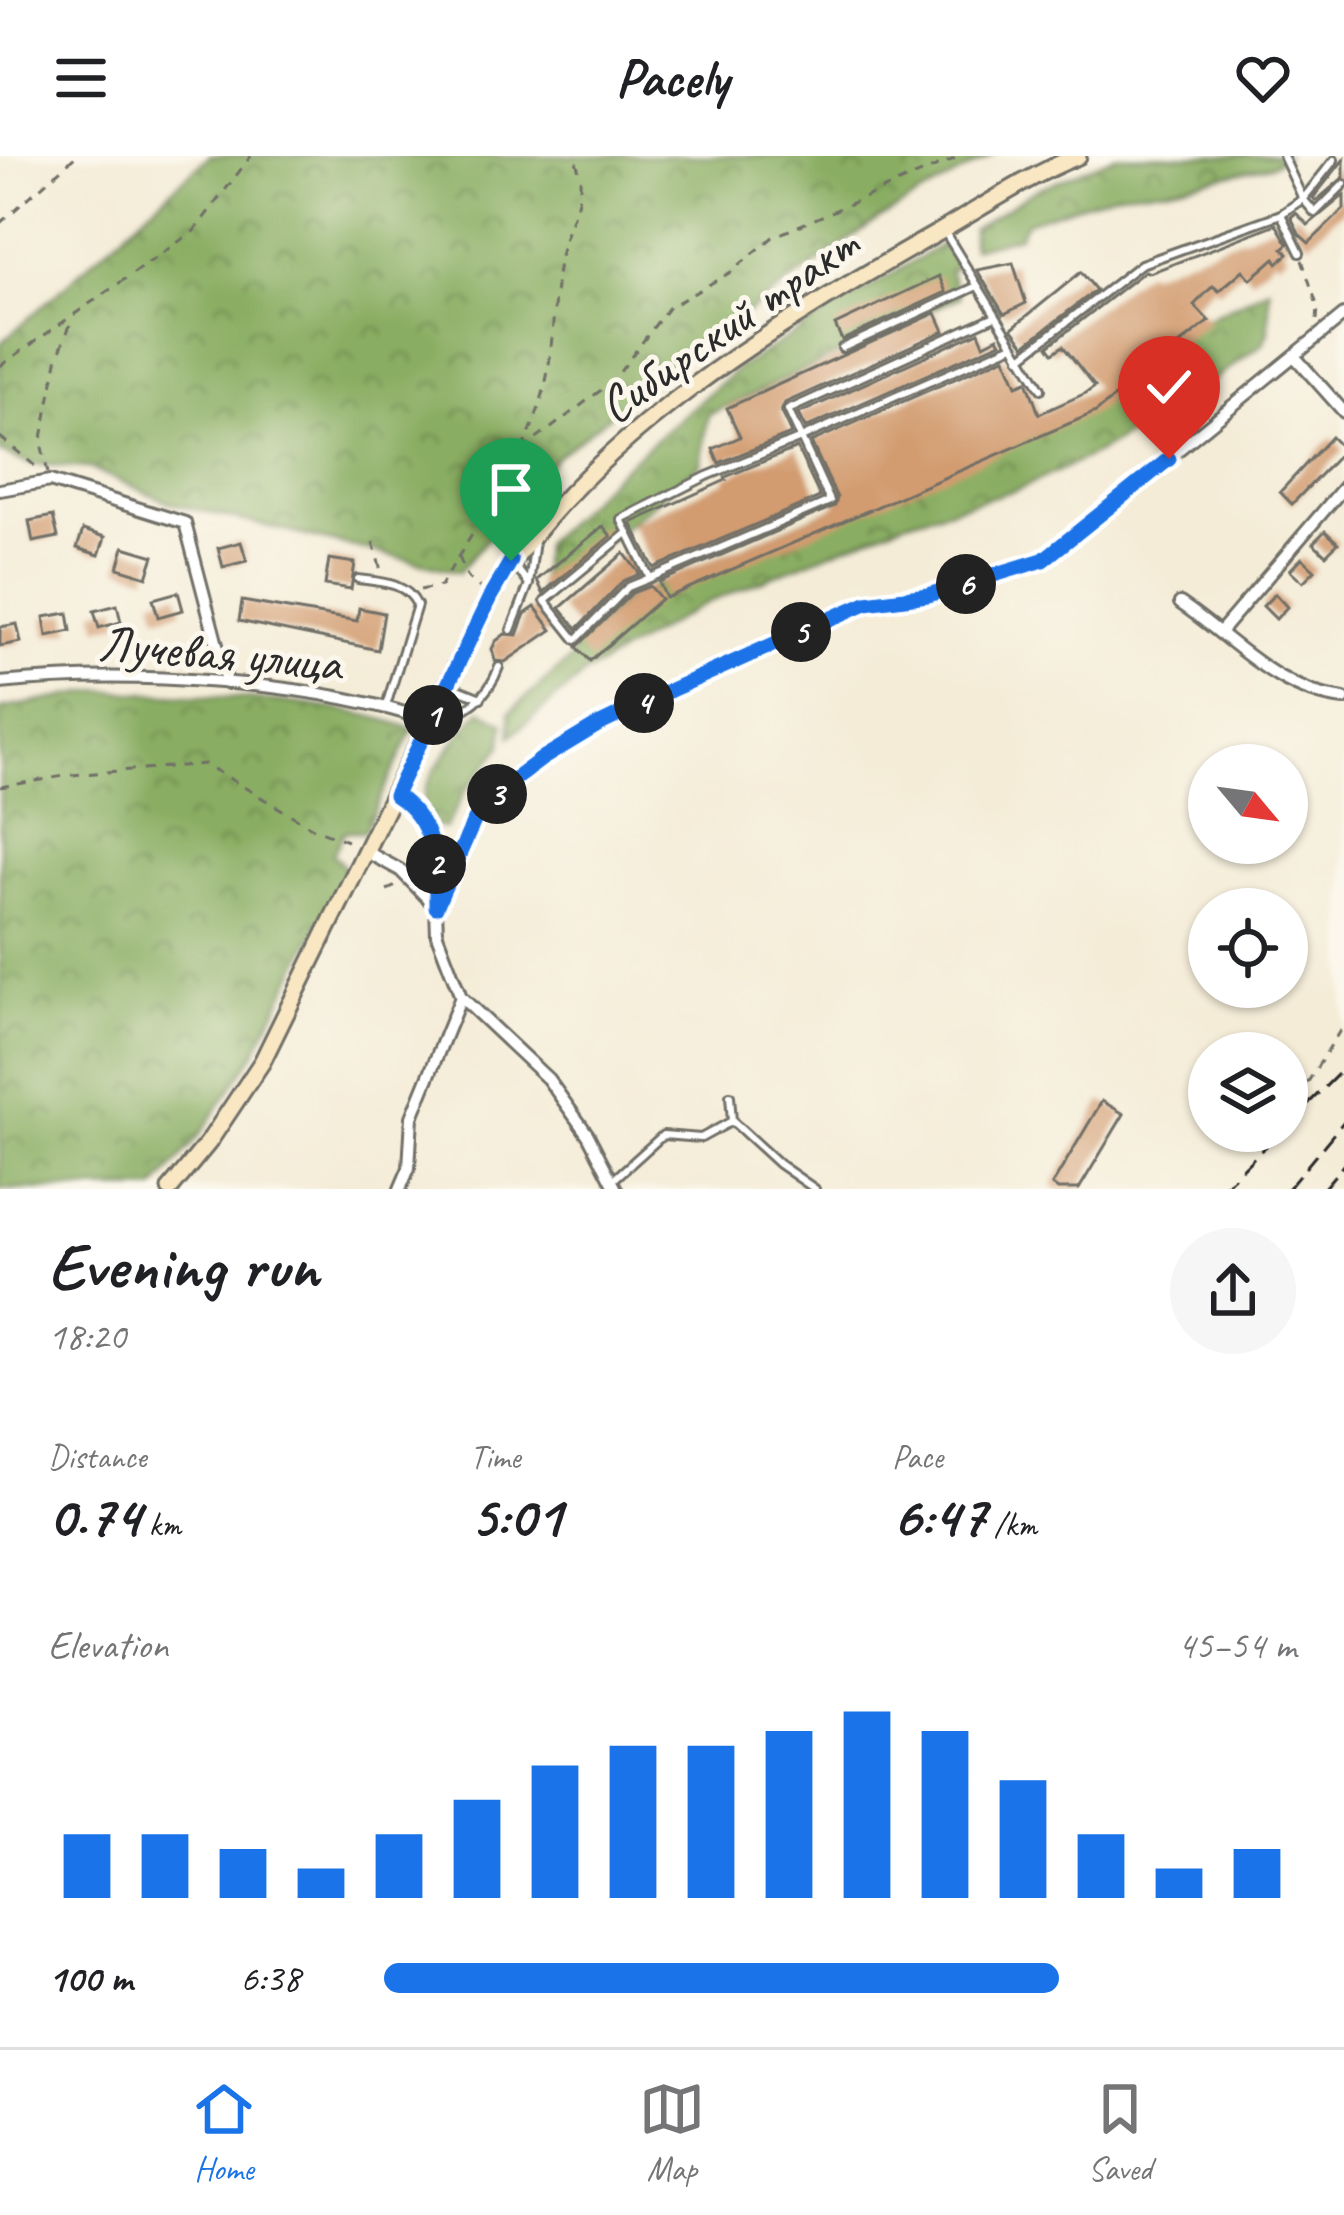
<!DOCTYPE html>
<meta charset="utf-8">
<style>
:root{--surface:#fff;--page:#f6f6f6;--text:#202124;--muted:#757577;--line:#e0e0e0;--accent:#1a73e8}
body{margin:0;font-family:Caveat,sans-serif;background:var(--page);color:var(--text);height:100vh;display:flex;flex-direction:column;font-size:45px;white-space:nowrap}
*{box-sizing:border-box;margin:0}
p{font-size:39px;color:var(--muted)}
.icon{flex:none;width:66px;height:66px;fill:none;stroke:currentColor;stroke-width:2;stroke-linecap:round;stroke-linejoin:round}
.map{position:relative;height:1033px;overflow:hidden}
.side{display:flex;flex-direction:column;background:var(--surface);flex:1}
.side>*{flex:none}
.needle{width:78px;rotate:119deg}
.tools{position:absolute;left:1188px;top:588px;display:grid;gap:24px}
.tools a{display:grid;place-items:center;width:120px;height:120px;border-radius:50%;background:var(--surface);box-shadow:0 3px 9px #0004;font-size:60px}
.pin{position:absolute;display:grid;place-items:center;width:102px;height:102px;color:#fff;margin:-123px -51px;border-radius:50% 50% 50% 0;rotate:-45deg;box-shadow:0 0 12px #0007}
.pin .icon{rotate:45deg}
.km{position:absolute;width:60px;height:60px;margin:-30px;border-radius:50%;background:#222;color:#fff;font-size:33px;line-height:60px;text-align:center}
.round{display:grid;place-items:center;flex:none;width:126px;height:126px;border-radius:63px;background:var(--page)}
.summary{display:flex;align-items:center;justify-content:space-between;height:204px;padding:0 48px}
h1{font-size:66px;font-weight:700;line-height:90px}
.metrics{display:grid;grid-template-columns:repeat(3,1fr);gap:18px;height:204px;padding:12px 48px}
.metrics div{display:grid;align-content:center}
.metrics b{font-size:60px;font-weight:700}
.metrics small{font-size:33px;font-weight:400}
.metrics p{font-size:33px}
.chart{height:336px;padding:24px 48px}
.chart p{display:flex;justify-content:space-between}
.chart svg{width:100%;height:216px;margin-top:12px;stroke:var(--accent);stroke-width:6}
ul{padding:0 48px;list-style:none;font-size:39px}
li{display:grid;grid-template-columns:192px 144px 1fr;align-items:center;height:90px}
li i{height:30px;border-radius:15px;background:var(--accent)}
header{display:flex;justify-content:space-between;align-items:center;height:156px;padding:0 48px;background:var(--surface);font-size:54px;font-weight:700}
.tabs{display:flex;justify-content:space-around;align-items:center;height:168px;border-top:3px solid var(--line);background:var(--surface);font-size:33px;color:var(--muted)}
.tabs a{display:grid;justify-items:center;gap:6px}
.tabs .on{color:var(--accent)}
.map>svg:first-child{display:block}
</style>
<header><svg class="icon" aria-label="menu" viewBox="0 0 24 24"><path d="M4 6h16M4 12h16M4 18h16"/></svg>Pacely<svg class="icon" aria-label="heart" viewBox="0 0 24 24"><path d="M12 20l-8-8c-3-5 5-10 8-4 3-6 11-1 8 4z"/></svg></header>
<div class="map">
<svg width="1344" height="1033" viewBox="0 0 1344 1033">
<defs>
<pattern id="forest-crowns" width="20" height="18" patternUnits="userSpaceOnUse" patternTransform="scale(3)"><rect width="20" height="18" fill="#89ad62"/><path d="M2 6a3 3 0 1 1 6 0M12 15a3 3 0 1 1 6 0" fill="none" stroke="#708d51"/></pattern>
</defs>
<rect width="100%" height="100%" fill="#fbf7ec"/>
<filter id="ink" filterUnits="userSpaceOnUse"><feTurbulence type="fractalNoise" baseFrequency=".00833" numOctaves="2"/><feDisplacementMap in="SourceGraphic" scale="24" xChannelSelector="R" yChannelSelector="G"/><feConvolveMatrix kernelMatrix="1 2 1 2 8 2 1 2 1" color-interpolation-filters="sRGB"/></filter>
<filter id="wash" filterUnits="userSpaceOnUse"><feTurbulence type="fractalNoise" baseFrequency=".004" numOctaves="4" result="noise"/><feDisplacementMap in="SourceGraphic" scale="48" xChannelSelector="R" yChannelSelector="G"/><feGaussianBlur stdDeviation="2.7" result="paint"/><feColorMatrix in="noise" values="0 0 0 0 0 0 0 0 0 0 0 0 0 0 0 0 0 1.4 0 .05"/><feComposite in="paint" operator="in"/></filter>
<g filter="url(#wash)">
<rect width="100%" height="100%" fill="#f4ecd7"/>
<!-- forest -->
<g fill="url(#forest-crowns)" stroke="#5a6c46" stroke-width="3">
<polygon points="209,0 991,0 880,62 666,215 556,301 459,416 173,348 90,312 30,308 0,296 0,188"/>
<polygon points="1116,0 1285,0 1270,10 1166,32 1118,36 1026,66 1019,80 972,92 972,74 1033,35"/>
<polygon points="942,88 959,110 949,114 959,141 708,259 701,308 539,441 543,389 612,321 737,213"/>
<polygon points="1269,132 1269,176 1263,188 1185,245 1097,297 1019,333 907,365 702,449 585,518 511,580 510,556 571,503 574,489 624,443 815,360 1057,264 1206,163"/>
<path d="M101 534C197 542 323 539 413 573L364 676H344L333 698 346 713 254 898 199 980 155 1033H0V553Z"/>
<path d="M481 554 504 567 502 590 465 635 446 672 437 671C433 664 425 652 424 645 420 623 467 570 481 554Z"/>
</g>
<g id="blocks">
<!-- building -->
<g fill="#d29b6f">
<polygon points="1344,3 1344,21 1316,45 1313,42"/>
<polygon points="1344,39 1344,53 1309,87 1299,78 1291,61 1296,57 1308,69"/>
<polygon points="1276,68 1288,88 1283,92 1288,98 1278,107 1275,102 1251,123 1243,114 1219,135 1213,130 1194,149 1209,165 1096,256 666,442 659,426 835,350 837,342 811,286 1005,201 1017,229 1027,225 1039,258 1086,237 1095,231 1063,190 1053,197 1048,190 1145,115 1150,117"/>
<polygon points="1013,107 1026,147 1004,158 977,114"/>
<polygon points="1081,116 1096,134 1025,189 1012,172"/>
<polygon points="939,120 946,136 842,184 835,169"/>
<polygon points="936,157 944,175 785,247 781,256 791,278 719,307 713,293 740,281 727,252"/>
<polygon points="979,176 984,188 998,181 1001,186 805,272 798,258"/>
<polygon points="1331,281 1344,294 1292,348 1280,336"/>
<polygon points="797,292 820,341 654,412 631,367 726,324 725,321"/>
<polygon points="53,360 58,381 33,386 29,365"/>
<polygon points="603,370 611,380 543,437 537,424"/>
<polygon points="83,374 105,381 99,399 77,392"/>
<polygon points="1325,375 1338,387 1326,399 1313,387"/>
<polygon points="241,386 247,405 223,411 218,392"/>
<polygon points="124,391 154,400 147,421 118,412"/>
<polygon points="624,397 640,418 623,425 577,473 560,452"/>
<polygon points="1302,402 1315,414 1303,426 1290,414"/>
<polygon points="329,403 355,407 351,433 325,429"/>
<polygon points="650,430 661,443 590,505 577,491 632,437"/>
<polygon points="178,436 183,454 158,461 153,443"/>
<polygon points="1275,438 1287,451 1276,463 1263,450"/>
<polygon points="242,445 357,465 359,452 384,457 378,494 239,465"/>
<polygon points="117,449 121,466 99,472 94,455"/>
<polygon points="535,451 552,474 505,506 495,505 492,493 496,485 505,478 517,479 525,458"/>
<polygon points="68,457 71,475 47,480 44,461"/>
<polygon points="17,468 21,486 0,490 0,471"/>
<polygon points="1102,945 1124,958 1079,1033 1058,1033 1052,1029"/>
</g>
</g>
</g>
<g filter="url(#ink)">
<use href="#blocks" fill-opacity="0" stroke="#716f67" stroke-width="3"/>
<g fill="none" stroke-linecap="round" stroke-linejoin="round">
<defs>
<g id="service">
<polyline points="1283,0 1303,43 1315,57 1344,28"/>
<polyline points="1281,58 1300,97"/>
<polyline points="946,78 1041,233"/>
<polyline points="993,161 788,254 801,282 1011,190"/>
<polyline points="842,192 975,131"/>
<polyline points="1020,202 1141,108 1281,58 1303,43 1334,4"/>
<polyline points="627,377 545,445 576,484 628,431 650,422 830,345 801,282 707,320 621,363 650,422"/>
<path d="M358 423C381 426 406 426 417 449L386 550"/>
<polyline points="529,428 535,385"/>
<polyline points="511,474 529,428 514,409"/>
<polyline points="451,530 481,542"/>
<path d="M434 565C466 558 488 542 499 511"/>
<polyline points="440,739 474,665 503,632 543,602 596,570 866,447 928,439"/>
<polyline points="730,940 732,965"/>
<polyline points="612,1025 663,979 701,982 732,965 779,1008 815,1033"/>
</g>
<g id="minor">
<polyline points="1295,201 1344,256"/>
<polyline points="0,334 50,325 185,367 227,527"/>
<polyline points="928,439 1043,404 1344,159"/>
<path d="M1180 447C1234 483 1275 535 1344 543"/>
<polyline points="1221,475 1344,331"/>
<path d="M0 527C125 514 312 524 430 565"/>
<path d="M395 639C436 665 436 707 436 751"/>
<polyline points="367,696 400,714 436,751 437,779 461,841 548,923 588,979 616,1033"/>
<polyline points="400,1033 409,1012 412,961 461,841"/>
</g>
<path id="secondary" d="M170 1033 208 987 262 906 490 441C586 280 782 165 941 75 986 49 1030 19 1078 0"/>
</defs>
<!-- service casing -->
<use href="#service" stroke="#716f67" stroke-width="12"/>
<!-- minor casing -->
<use href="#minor" stroke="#716f67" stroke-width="16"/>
<!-- secondary casing -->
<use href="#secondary" stroke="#716f67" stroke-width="21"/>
<!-- path -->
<g stroke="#716f67" stroke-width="3" stroke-dasharray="9 9" stroke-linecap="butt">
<polyline points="0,67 76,0"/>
<polyline points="1302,104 1318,152 1317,164"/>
<polyline points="0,210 194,75 251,0"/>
<polyline points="0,281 40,314"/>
<polyline points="522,294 613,225 668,152 731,116 773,81 961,0"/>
<polyline points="48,317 41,287 58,200 72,164"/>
<polyline points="373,386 382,418"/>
<polyline points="459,401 468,422 480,432"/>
<path d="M420 434 441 430C477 365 525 309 544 234 556 187 551 133 563 88 573 54 589 35 574 0"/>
<polyline points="0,631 70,619 205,608 313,672 347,685"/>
<polyline points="387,734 401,728"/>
<polyline points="1288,958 1344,868"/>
</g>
<!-- service -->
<use href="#service" stroke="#fff" stroke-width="6"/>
<!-- minor -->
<use href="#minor" stroke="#fff" stroke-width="10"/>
<!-- secondary -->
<use href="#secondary" stroke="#f9e7c3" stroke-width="15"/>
<!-- rail -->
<g stroke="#2b2b2b" stroke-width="3" stroke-dasharray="18 9" stroke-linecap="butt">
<polyline points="1287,969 1344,912"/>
<polyline points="1222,1033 1281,975"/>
<polyline points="1288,1033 1344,965"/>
<polyline points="1323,1033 1344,1008"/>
</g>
</g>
</g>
<g fill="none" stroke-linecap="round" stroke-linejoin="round" filter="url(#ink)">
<defs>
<path id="route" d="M511 405 490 441 395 639C436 665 436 707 436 751L474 665 503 632 543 602 596 570 671 534 866 447 928 439 1043 404 1169 303"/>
</defs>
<!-- route casing -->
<use href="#route" stroke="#fff" stroke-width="24"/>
<!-- route -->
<use href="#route" stroke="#1a73e8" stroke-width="15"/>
</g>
<g text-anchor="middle" stroke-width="10" stroke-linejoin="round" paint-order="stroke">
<!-- street labels -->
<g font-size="51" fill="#2b2b2b" stroke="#fbf7ec">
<text transform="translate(727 168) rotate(-35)" y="18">Сибирский тракт</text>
<text transform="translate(220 496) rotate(5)" y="18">Лучевая улица</text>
</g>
</g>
</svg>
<div class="tools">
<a><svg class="needle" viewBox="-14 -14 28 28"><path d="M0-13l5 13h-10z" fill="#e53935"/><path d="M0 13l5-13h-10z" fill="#757577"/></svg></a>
<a><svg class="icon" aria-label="locate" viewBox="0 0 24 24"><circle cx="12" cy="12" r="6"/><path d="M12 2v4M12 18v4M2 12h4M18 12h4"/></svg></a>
<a><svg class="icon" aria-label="layers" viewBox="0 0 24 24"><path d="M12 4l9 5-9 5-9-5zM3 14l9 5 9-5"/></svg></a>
</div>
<div class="pin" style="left:511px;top:405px;background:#1e9e55"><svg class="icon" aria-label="arrive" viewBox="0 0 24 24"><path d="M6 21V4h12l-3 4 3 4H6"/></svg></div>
<div class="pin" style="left:1169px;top:303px;background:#d93025"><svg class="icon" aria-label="check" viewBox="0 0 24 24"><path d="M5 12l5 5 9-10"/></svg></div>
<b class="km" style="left:433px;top:559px">1</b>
<b class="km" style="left:436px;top:708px">2</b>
<b class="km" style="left:497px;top:638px">3</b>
<b class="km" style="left:644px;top:547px">4</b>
<b class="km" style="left:801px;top:476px">5</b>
<b class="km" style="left:966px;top:428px">6</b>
</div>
<section class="side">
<div class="summary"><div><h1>Evening run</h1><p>18:20</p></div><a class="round"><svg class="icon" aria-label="share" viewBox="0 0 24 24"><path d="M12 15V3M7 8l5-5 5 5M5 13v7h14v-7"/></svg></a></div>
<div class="metrics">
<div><p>Distance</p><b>0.74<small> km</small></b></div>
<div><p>Time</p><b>5:01</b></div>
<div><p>Pace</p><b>6:47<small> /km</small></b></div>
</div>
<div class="chart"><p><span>Elevation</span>45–54 m</p>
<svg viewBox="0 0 160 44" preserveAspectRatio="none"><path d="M5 44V31M15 44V31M25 44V34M35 44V38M45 44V31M55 44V24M65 44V17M75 44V13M85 44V13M95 44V10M105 44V6M115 44V10M125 44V20M135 44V31M145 44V38M155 44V34"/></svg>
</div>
<ul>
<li><b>100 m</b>6:38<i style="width:74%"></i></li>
</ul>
</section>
<nav class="tabs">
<a class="on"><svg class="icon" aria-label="home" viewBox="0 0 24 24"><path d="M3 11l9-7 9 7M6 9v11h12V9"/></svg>Home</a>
<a><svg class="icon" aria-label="map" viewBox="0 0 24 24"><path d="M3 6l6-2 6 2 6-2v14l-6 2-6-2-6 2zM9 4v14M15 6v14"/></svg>Map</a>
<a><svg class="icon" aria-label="saved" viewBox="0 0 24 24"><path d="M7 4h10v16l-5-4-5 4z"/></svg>Saved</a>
</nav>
